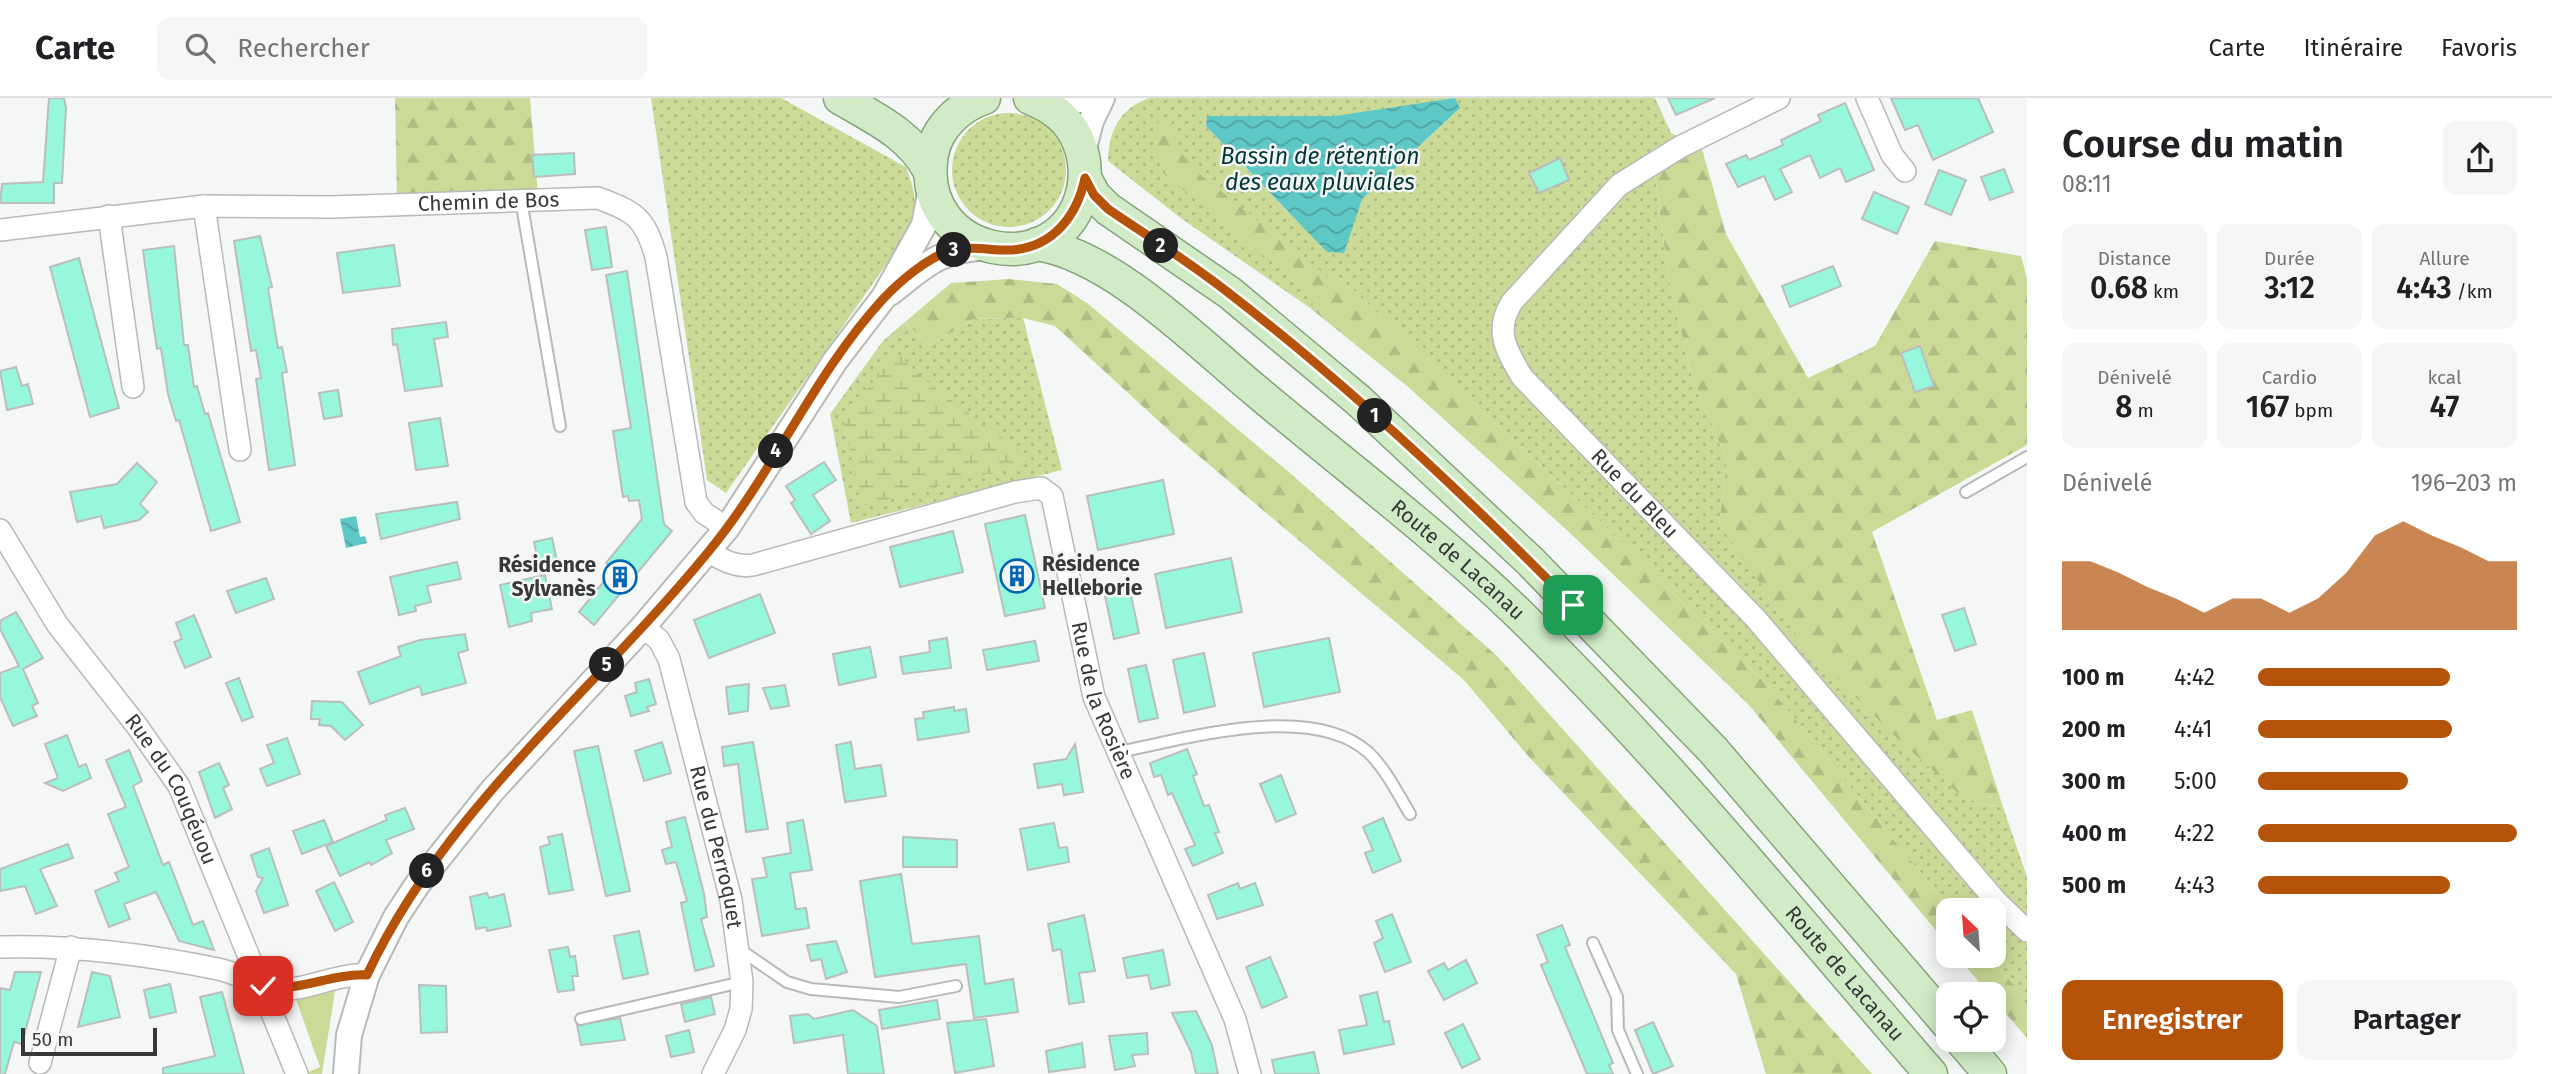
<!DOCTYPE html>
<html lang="fr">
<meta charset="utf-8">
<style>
:root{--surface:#fff;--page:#f6f6f6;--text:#202124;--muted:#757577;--line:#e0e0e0;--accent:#b45309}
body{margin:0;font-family:"Fira Sans",sans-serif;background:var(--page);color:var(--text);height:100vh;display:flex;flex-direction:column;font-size:26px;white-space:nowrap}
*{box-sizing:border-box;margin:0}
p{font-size:23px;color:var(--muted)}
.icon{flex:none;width:38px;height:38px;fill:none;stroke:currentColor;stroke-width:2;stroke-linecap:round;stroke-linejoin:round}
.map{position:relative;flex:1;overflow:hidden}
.panel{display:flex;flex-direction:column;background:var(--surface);width:525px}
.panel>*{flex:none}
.needle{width:46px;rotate:335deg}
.controls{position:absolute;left:1936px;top:800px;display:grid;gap:14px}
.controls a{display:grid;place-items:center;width:70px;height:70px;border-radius:14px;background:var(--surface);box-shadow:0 4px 18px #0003;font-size:35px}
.scale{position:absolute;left:21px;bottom:18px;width:136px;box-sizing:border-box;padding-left:7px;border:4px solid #373837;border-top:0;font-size:19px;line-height:24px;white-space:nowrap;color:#373837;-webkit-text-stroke:5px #f4f7f5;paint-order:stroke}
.pin{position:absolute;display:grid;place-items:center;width:60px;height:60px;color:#fff;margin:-30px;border-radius:14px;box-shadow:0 4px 10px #0006}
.km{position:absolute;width:35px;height:35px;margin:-18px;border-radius:50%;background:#222;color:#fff;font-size:19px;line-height:35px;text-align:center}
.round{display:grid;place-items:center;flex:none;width:74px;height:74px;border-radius:14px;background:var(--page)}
.overview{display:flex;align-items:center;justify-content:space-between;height:119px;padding:0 35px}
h1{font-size:38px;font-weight:600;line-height:52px}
.metrics{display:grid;grid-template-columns:repeat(3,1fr);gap:10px;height:119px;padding:7px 35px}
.metrics div{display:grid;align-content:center;border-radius:14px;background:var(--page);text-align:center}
.metrics b{font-size:30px;font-weight:600}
.metrics small{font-size:19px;font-weight:400}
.metrics p{font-size:19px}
.chart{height:196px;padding:14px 35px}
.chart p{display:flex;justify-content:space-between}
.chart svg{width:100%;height:126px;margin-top:7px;fill:var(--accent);opacity:.7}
.button{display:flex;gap:14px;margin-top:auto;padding:14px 35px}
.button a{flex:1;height:80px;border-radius:14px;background:var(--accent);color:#fff;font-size:28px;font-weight:600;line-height:80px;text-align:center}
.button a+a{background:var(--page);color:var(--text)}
ul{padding:0 35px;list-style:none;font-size:23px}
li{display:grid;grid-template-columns:112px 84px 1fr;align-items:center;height:52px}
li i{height:18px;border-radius:9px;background:var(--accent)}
header{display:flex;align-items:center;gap:42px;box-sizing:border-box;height:98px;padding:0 35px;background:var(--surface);border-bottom:2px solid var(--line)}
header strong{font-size:33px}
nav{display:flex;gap:38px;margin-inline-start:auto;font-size:24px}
.search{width:490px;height:63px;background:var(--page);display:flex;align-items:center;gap:18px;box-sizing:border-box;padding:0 24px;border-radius:14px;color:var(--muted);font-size:26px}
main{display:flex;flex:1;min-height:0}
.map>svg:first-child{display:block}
</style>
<header>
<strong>Carte</strong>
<div class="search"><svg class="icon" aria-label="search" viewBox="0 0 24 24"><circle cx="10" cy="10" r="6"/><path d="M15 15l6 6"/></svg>Rechercher</div>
<nav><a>Carte</a><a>Itinéraire</a><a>Favoris</a></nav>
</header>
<main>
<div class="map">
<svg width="2027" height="976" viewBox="0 0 2027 976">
<defs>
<pattern id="grass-dots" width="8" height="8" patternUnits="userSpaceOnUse" patternTransform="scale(1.75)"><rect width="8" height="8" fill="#cbda97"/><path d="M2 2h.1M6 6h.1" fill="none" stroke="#afbc83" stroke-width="1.8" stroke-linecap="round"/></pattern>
<pattern id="forest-firs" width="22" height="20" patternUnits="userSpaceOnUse" patternTransform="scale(1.75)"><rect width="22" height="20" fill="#cbda97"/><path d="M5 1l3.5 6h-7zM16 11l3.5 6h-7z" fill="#afbc83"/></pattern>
<pattern id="wetland-marsh" width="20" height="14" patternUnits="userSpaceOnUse" patternTransform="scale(1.75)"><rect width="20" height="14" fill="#cbda97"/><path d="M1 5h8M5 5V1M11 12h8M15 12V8" fill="none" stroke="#afbc83"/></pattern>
<pattern id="water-waves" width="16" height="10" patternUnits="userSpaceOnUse" patternTransform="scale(1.75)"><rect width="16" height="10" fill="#5dc8c6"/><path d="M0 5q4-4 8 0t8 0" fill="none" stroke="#4ea3a2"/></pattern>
</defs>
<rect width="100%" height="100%" fill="#f4f7f5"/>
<!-- grass -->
<g fill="url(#grass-dots)" fill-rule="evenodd">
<path d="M651 0H781L906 69C920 106 918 118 897 151L726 395 707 382Z"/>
<path d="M1149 0H1655L1671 35 1702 51 1655 77 1669 183 1692 279 1727 363 1719 426 1754 473 1968 704 2003 709 2027 779V902L1988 858H1993V812H1951L1768 588 1588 412 1338 178 1310 210 1182 121 1108 63C1109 33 1119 11 1149 0ZM1459 11 1362 101 1289 115 1206 28 1207 19 1335 18Z"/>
<circle cx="1009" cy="72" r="57"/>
<polygon points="1023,220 1062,372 851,425 830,316 883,243 905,224 930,248 973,221"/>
</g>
<!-- forest -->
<g fill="url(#forest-firs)">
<polygon points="395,0 530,0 538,97 397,101"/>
<polygon points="1159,21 1171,21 1177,51 1202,78 1333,183 1338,178 1588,412 1768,588 1951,812 1948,812 1948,847 1748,606 1569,434 1407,288 1310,210 1319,199 1286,176 1163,75 1153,50"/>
<polygon points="1702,51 1726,136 1808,280 1875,248 1935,143 2021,158 2027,180 2027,347 1872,434 1937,622 1972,612 2003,709 1968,704 1895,638 1803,547 1719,426 1727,363 1692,279 1669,183 1655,77"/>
<polygon points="1009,181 1057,186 1087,205 1290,375 1497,558 1872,976 1766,976 1736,876 1529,659 1464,582 1174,337 1055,228 1023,220 973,221 930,248 905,224 951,185"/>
<polygon points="1957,858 1988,858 2027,902 2027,940 1993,901 1993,896 1989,896"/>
</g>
<!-- wetland -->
<polygon fill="url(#wetland-marsh)" points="896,254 929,285 1034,364 861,408 844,321"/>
<!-- green -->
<polygon fill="#cbda97" points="329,892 335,893 322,976 304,976 320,969 296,901"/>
<!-- water -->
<g fill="url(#water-waves)">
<polygon points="1455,0 1460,10 1362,101 1344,155 1327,154 1206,28 1207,18 1335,18"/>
<polygon points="356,418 360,439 365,438 367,445 346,450 340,421"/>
</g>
<!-- building -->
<g fill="#97f7dd" stroke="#babebd" stroke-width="2">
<polygon points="49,0 64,0 66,10 62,85 54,85 54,105 0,105 2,86 43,84"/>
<polygon points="1668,0 1715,0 1676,17"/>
<polygon points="1891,0 1978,0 1993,34 1933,62 1918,27 1905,32"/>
<polygon points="1845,5 1874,72 1846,84 1840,70 1820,80 1810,57 1780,71 1792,94 1775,102 1764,78 1738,89 1726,66 1746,57 1749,62 1783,47 1781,42 1821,23 1818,17"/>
<polygon points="574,55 575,76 534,79 532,57"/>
<polygon points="1560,60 1569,82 1539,95 1529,75"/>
<polygon points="2004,71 2013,94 1990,102 1981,79"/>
<polygon points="1939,72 1966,82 1951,117 1925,106"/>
<polygon points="1874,94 1909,109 1897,136 1862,121"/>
<polygon points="606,129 612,169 592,172 585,132"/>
<polygon points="260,138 272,189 268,190 278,250 282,249 287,274 282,275 295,367 269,372 256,281 261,280 256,252 251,253 234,143"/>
<polygon points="394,147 400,188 343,195 337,155"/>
<polygon points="174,148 184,247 188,247 194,289 197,288 205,316 208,315 240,424 211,433 179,322 176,323 168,296 161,250 157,251 151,211 143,152"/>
<polygon points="79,160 119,310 90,319 50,169"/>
<polygon points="1833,168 1841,188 1790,209 1782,188"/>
<polygon points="627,173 664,426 672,433 594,527 579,514 614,471 606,465 642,421 639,402 629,403 628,398 623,399 613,333 631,330 606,177"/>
<polygon points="446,224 448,239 434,241 442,288 405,293 397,246 393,247 392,231"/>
<polygon points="1920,248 1934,288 1915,294 1901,255"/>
<polygon points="16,269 22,288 28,286 33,306 7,312 0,273"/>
<polygon points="338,292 342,318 324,321 319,295"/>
<polygon points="440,320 448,368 416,372 409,325"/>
<polygon points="824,364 836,382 813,397 830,423 811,436 791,405 795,402 786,388"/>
<polygon points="137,365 157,384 140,406 148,414 139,422 104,430 101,418 77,424 70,394 117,386"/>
<polygon points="1163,382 1174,436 1098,452 1087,398"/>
<polygon points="457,404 460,421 381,441 376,416"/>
<polygon points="1025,417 1045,510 1005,518 985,426"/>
<polygon points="953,433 963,474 900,489 890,449"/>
<polygon points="552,440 559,472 540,475 534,444"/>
<polygon points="1231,460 1242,514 1166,530 1155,476"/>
<polygon points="457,464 461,481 427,488 431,504 415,508 416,513 399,517 390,479"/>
<polygon points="545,477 552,511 531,515 532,523 509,529 500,487"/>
<polygon points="266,480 274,501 236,515 227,493"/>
<polygon points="1128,483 1139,535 1114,541 1103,488"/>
<polygon points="760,496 775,535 709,560 694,522"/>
<polygon points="1964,510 1976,546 1955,553 1942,517"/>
<polygon points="16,514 43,560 23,571 38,605 32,608 37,618 13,628 0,599 0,575 19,568 0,531 0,523"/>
<polygon points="194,517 211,559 185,570 174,544 182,541 176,525"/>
<polygon points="465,536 468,552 458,555 466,585 422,597 420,588 370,606 358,574 401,558 398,549 420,542"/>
<polygon points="947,540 951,570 903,576 900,559 930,554 929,543"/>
<polygon points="1329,540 1340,594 1264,609 1253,555"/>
<polygon points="1035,543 1039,563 987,572 983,552"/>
<polygon points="870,549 876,579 839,587 833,556"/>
<polygon points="1204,555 1215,608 1184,615 1173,562"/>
<polygon points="1146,567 1158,620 1139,624 1128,571"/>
<polygon points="239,580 253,619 242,623 226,585"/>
<polygon points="649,581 656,606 647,609 649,613 631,618 625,598 637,594 635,585"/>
<polygon points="749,586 748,613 729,616 726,589"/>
<polygon points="785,587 789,608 771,611 763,590"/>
<polygon points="312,603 342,604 363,627 345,642 331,628 319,627 320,621 311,621"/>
<polygon points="954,609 954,613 966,611 969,634 918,642 915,621 924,620 923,614"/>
<polygon points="67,637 79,669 86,666 91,680 63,693 45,685 58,680 45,646"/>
<polygon points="287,640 300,676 267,688 260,671 274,665 267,647"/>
<polygon points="662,644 671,675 644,683 635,653"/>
<polygon points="753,644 768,731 746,734 738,666 724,668 722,649"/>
<polygon points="851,644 855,671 881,667 886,698 845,704 836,647"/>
<polygon points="1075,646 1083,694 1064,697 1062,686 1038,690 1034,666 1066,661"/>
<polygon points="598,648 630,793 606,798 574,653"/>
<polygon points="1187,651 1197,676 1193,678 1204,708 1209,707 1219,734 1215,735 1223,755 1193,768 1185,751 1195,747 1172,695 1168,697 1161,677 1154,679 1150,665"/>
<polygon points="129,652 142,683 133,688 163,767 169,764 193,827 203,823 214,852 179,843 156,794 124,806 130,821 109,829 95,793 119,783 115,775 129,769 108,716 126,709 106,662"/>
<polygon points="219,665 229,687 223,690 232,711 215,720 199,674"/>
<polygon points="1281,677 1296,716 1276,724 1260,686"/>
<polygon points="405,710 414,731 386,742 392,755 371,767 370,764 340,778 326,748 387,722 385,717"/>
<polygon points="685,719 704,796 707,819 701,821 714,868 695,873 681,805 687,803 676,764 666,766 662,752 672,749 666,724"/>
<polygon points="1383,720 1401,763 1373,775 1365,755 1373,752 1363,729"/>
<polygon points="324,722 333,744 302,756 293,733"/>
<polygon points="803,722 812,772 790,775 796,811 806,810 809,830 762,838 752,781 767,779 763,760 791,755 787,725"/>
<polygon points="1054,725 1059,750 1067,749 1069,764 1028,772 1020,731"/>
<polygon points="562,736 573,792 549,796 540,749 550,746 548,739"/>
<polygon points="903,739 957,742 957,769 903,769"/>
<polygon points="68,746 73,760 40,771 57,808 36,816 25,788 0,793 0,771"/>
<polygon points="269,750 288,807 264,815 256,793 263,780 258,779 251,757"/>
<polygon points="901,776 912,846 979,838 985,886 1013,881 1018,914 974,920 966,866 875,879 860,783"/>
<polygon points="334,784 353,824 335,833 316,793"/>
<polygon points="1238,785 1240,791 1255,785 1263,807 1217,821 1208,797"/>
<polygon points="487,795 489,800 504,796 511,828 487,833 486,829 476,831 470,799"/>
<polygon points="1392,816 1411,864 1385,874 1374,845 1383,840 1376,823"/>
<polygon points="1084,817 1095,873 1079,875 1084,904 1069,906 1061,851 1053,853 1048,826"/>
<polygon points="1562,827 1570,847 1565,849 1613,965 1609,967 1613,976 1587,976 1541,867 1548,864 1537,837"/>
<polygon points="639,833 648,876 623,881 614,838"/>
<polygon points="836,843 847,874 826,881 821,861 811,863 807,847"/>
<polygon points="568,849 570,859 575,858 578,878 572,878 574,892 558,894 549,852"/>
<polygon points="1163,852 1170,887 1151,891 1148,877 1127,880 1123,860"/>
<polygon points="1270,859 1287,899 1262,910 1246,869"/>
<polygon points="1466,862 1477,885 1444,902 1428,873 1444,865 1448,872"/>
<polygon points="15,874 41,874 22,946 14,944 5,976 0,976 0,890 10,892"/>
<polygon points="92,874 110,878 120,919 78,929"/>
<polygon points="170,886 176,914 150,920 144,892"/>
<polygon points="419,887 446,888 447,934 421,935"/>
<polygon points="222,894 244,976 163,976 163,970 215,958 200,899"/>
<polygon points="1377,894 1384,924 1389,923 1394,946 1344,956 1339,932 1367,927 1360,898"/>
<polygon points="711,899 715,916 685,924 681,906"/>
<polygon points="937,902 940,921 882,931 879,912"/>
<polygon points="853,912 877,928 884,976 848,976 843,937 794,945 790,918 808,916 814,921"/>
<polygon points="1196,913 1212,947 1218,976 1196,976 1191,954 1172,915"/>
<polygon points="620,920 625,942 581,947 577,927"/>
<polygon points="986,921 994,968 955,975 947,925"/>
<polygon points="1653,924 1673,968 1653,976 1635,932"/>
<polygon points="1463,926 1480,961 1462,970 1445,935"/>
<polygon points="689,932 694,954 671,959 666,938"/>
<polygon points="1147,935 1148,956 1132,957 1135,968 1115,972 1109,938"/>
<polygon points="1082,945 1085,969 1049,974 1046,953"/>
<polygon points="1314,954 1319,976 1275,976 1272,962"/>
</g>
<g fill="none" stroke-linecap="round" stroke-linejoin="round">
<defs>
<g id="service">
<polyline points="521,102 560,328"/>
<polyline points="1966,394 2027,359"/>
<path d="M1118 654C1187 641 1310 603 1368 654 1385 670 1398 696 1410 716"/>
<polyline points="1593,845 1617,899 1618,932 1637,976"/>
<polyline points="739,851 787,884 811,891 899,899 956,888"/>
<polyline points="581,921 742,884"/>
</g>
<g id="minor">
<path id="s1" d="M1779 0 1680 49 1619 87 1512 204C1494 232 1506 252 1522 279L1756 521 1996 803 2027 833"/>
<polyline points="1867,0 1892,57 1905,73"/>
<polyline points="204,108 240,352"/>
<polyline points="109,118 133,289"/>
<path id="s2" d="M0 132 204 108 332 109 598 100C635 114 645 119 656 159L696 404 704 415 727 430"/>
<path id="s3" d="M0 432 57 526 137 628 179 688 297 976"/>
<path id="s4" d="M709 454C723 462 736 470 753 467L1015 394 1041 390 1052 398 1094 599 1235 921 1250 976"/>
<path id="s5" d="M643 529 659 542 669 561 731 802 742 884 741 911 735 932 713 976"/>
<path d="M0 849C74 847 145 856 218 871 239 875 257 889 278 891 304 894 337 875 367 877"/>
<polyline points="40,965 71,849"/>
</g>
<g id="tertiary">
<polyline points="1046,6 1096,0"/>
<polyline points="1083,54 1091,23 1102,0"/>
<path d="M890 195C927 166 937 153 985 149"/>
<polyline points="346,976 349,937 367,877 396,819 417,787 492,693 643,529 727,430 835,263 884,199 924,127 931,91"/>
</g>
<g id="primary">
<path d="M840 0C874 20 910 36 929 72"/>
<path d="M984 0C960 8 937 29 932 56 914 160 1062 188 1083 92 1086 77 1085 60 1079 45 1070 22 1053 9 1030 0"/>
<polyline points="1085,80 1094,97 1108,111 1230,195 1358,302 1530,463 1713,652 1948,926"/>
<path id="s6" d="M1037 146C1113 158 1196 243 1255 292 1343 366 1436 436 1519 516 1666 660 1796 820 1931 976"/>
<polyline points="1961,942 1990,976"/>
</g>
</defs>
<!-- service casing -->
<use href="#service" stroke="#b7bab8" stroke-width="14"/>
<!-- minor casing -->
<use href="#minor" stroke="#b7bab8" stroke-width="24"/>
<!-- tertiary casing -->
<use href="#tertiary" stroke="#b7bab8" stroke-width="28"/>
<!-- primary casing -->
<use href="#primary" stroke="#86a37b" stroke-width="35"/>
<!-- service -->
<use href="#service" stroke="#fff" stroke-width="10"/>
<!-- minor -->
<use href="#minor" stroke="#fff" stroke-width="21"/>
<!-- tertiary -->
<use href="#tertiary" stroke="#fff" stroke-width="24"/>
<!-- primary -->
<use href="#primary" stroke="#d0ebc6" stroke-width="32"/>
</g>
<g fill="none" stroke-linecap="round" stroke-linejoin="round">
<defs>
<path id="route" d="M263 888C298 895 331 875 367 877 445 710 595 593 709 453 774 374 814 276 883 201 899 184 929 158 951 153 972 147 991 153 1012 152 1053 149 1077 118 1085 80L1094 97 1108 111C1149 139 1191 165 1230 196 1352 290 1465 397 1573 507"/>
</defs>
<!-- route casing -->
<use href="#route" stroke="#fff" stroke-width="14"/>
<!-- route -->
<use href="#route" stroke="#b45309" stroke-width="9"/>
</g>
<!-- icons -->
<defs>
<symbol id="building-ring" viewBox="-11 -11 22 22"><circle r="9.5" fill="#f4f7f5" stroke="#0066b2" stroke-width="1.5"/><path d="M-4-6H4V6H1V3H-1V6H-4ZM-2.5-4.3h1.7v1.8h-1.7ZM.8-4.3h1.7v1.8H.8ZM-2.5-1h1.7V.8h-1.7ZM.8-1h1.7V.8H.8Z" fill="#0066b2"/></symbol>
</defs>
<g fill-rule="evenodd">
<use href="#building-ring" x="998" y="459" width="38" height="38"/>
<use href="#building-ring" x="601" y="460" width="38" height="38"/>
</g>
<g text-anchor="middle" stroke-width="5" stroke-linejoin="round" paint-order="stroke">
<!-- street labels -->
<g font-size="21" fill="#373837" stroke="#f4f7f5">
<text dy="7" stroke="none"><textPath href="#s2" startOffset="490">Chemin de Bos</textPath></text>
<text dy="7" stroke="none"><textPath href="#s1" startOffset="584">Rue du Bleu</textPath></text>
<text dy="7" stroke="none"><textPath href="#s6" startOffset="530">Route de Lacanau</textPath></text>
<text dy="7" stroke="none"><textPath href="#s4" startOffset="570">Rue de la Rosière</textPath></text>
<text dy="7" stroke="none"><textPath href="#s3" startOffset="312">Rue du Couqéuou</textPath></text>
<text dy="7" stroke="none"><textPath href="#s5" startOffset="236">Rue du Perroquet</textPath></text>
<text dy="7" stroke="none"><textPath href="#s6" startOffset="1097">Route de Lacanau</textPath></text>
</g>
<!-- poi labels -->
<g font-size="21" font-weight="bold" fill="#373837" stroke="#f4f7f5" text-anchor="start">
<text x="1042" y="473">Résidence<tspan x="1042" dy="24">Helleborie</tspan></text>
<text x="596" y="474" text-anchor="end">Résidence<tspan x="596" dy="24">Sylvanès</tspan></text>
</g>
<!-- water labels -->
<g font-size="23" font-style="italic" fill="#033838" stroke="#f4f7f5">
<text x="1320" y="66">Bassin de rétention<tspan x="1320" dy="26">des eaux pluviales</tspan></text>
</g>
</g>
</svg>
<div class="controls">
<a><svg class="needle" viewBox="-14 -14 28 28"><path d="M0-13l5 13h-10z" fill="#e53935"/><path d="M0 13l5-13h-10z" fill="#757577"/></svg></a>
<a><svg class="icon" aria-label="locate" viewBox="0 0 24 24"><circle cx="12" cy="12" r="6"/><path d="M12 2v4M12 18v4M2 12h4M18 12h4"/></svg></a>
</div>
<div class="scale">50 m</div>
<div class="pin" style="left:1573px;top:507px;background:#1e9e55"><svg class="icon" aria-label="arrive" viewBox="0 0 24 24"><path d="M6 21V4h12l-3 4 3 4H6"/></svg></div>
<div class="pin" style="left:263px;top:888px;background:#d93025"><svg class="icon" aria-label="check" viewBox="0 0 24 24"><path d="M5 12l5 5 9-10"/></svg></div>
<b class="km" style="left:1375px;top:318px">1</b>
<b class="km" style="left:1161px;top:148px">2</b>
<b class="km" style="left:954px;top:152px">3</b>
<b class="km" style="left:776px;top:353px">4</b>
<b class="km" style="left:607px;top:567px">5</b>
<b class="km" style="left:427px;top:773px">6</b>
</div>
<section class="panel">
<div class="overview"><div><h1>Course du matin</h1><p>08:11</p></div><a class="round"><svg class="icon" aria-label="share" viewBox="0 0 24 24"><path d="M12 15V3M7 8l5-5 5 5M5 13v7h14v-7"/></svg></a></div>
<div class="metrics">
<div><p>Distance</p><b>0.68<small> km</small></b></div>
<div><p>Durée</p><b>3:12</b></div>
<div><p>Allure</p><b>4:43<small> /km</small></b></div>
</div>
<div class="metrics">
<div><p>Dénivelé</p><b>8<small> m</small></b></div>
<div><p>Cardio</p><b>167<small> bpm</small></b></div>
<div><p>kcal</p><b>47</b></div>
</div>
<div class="chart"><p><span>Dénivelé</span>196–203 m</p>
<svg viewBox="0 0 160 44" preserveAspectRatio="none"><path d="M0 44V20L10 20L20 24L30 29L40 33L50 38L60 33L70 33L80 38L90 33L100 24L110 11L120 6L130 11L140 15L150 20L160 20V44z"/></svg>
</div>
<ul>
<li><b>100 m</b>4:42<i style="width:74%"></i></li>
<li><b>200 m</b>4:41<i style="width:75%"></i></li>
<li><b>300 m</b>5:00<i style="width:58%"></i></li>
<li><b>400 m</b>4:22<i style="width:100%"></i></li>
<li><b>500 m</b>4:43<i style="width:74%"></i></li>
</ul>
<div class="button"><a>Enregistrer</a><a>Partager</a></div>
</section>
</main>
